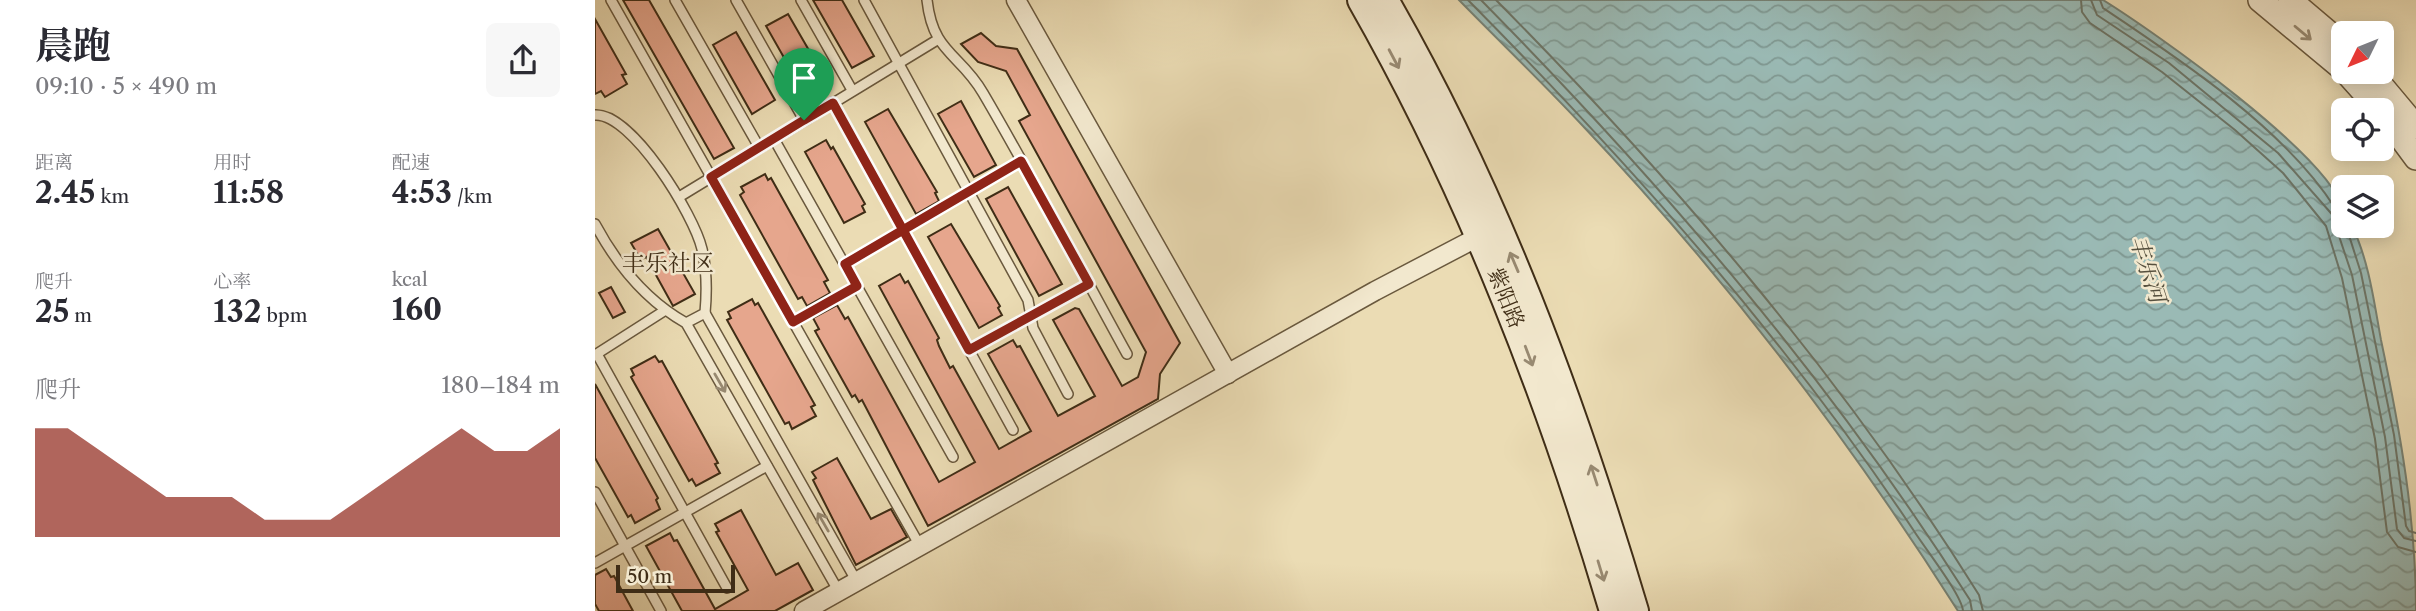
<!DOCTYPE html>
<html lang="zh">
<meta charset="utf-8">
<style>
:root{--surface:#fff;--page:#f7f7f7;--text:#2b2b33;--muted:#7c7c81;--accent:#8f2418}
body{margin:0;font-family:"Libre Caslon Text","Noto Serif SC",serif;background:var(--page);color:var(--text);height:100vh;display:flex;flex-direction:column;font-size:26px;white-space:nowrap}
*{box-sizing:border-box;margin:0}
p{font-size:23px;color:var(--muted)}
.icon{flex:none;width:38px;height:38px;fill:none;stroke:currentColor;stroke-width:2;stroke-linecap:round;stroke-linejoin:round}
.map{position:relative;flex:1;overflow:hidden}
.side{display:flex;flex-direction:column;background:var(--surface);width:595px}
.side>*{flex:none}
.needle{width:46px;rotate:227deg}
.buttons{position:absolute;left:1736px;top:21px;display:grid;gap:14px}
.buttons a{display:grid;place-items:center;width:63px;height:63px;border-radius:10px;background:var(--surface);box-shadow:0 4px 18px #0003;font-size:35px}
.scale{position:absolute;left:21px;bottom:18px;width:119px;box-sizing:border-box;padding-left:7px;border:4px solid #3f2d16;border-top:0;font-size:19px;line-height:24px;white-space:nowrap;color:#3f2d16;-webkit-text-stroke:5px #f2e8ce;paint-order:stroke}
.pin{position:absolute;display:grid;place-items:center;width:60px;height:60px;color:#fff;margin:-72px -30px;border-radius:50% 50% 50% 0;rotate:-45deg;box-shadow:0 0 7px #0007}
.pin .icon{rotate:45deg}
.round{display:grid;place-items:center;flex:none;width:74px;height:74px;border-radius:10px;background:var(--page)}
.overview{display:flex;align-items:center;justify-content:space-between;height:119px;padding:0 35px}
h1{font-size:38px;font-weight:700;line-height:52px}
.metrics{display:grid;grid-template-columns:repeat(3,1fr);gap:10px;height:119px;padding:7px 35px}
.metrics div{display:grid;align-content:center}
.metrics b{font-size:30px;font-weight:700}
.metrics small{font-size:19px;font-weight:400}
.metrics p{font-size:19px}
.chart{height:196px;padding:14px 35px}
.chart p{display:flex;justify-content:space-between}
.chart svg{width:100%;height:126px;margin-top:7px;fill:var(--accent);opacity:.7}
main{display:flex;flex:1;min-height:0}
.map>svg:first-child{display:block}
</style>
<main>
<section class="side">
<div class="overview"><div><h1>晨跑</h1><p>09:10 · 5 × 490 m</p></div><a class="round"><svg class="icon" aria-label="share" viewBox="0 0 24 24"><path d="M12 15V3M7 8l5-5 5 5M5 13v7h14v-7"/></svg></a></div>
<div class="metrics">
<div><p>距离</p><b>2.45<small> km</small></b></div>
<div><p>用时</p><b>11:58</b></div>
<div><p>配速</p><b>4:53<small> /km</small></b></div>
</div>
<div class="metrics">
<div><p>爬升</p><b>25<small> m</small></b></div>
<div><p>心率</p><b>132<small> bpm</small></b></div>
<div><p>kcal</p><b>160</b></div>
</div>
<div class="chart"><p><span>爬升</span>180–184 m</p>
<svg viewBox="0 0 160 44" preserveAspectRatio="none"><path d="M0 44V6L10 6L20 14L30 22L40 30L50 30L60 30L70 38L80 38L90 38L100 30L110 22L120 14L130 6L140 14L150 14L160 6V44z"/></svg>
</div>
</section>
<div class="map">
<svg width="1821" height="611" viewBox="0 0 1821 611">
<defs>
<pattern id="water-waves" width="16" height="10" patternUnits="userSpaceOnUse" patternTransform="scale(1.75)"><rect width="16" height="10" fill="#9abab5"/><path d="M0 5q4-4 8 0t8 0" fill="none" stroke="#7f9892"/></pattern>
</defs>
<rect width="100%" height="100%" fill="#ebdcb4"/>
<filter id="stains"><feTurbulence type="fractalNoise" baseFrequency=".00286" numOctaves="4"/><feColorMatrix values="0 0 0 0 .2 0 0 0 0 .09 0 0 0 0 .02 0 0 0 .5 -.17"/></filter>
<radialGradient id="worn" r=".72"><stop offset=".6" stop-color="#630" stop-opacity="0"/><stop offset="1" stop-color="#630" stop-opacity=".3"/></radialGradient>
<!-- water -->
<path fill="url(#water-waves)" stroke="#768275" stroke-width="2" d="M864 0H1508C1558 31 1736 156 1748 210 1749 214 1748 221 1748 226H1757C1774 261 1779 302 1786 340 1805 430 1821 519 1821 611H1363C1254 439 1127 273 987 125 947 82 905 42 864 0Z"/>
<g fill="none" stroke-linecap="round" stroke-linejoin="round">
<!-- shore -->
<g stroke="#6c7466" stroke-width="2">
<path d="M873 0C1036 165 1190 337 1319 531 1329 547 1367 595 1368 611"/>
<path d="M886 0C1069 186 1235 379 1375 600L1377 611"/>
<path d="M901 0C1081 182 1248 377 1384 595L1388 611"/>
<polyline points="1486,0 1487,12 1495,23 1567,72 1640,130 1688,173 1731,226 1747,278 1780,439 1792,532 1803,547 1821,552"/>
<polyline points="1496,0 1502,15 1574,63 1683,153 1742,220 1743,233 1757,275 1790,437 1802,529 1809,538 1821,541"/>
<path d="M1505 0 1508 8C1586 60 1690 129 1740 208L1748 211"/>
<polyline points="1751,226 1766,273 1799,435 1811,526 1814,531 1821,533"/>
</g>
</g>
<!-- building -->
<g fill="#e6a68d" stroke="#3f2d16" stroke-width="2">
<polygon points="28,0 54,0 139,148 119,159"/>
<polygon points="218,0 247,0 279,56 257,68"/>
<polygon points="193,14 234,85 212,98 171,26"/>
<polygon points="0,19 31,74 27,75 32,84 10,97 6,91 0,94"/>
<polygon points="141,32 180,100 157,114 118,45"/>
<polygon points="386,33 401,46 422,49 585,343 565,374 563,399 333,526 267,400 264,402 260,395 257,397 220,331 224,329 218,318 242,305 250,319 253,317 344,482 380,462 284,286 305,274 310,283 313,281 344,338 342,340 344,346 355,368 358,366 404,449 436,431 393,354 418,340 422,347 425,346 463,416 500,396 458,320 480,308 484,309 527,386 543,377 551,352 424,121 435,115 411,71 383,62 366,44"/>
<polygon points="366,101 401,165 379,177 343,114"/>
<polygon points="293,109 342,192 340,193 344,201 321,214 270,122"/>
<polygon points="231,140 236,149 238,147 270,204 267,206 270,212 249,223 210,152"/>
<polygon points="170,174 173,180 176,178 233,280 229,282 235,293 212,306 207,297 203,299 145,195 149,192 146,187"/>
<polygon points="413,187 467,284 444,296 391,199"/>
<polygon points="356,224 405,306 403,308 407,315 384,328 333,237"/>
<polygon points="63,229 100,294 78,306 51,257 46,260 36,243"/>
<polygon points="16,287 30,312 18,318 4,293"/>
<polygon points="157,299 160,305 163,303 220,405 216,407 221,416 197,429 194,422 190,424 132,320 136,318 133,312"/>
<polygon points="60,356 64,362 67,361 123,463 120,464 125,473 101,486 97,479 94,481 36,377 39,375 36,369"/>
<polygon points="0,384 63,498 61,500 65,509 40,523 36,515 33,517 0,458"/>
<polygon points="242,458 276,519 296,509 312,537 261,565 218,480 221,478 217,472"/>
<polygon points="146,510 181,575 203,563 218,590 180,611 87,611 51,546 75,533 79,541 82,540 120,609 153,590 121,532 124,531 120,524"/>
<polygon points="11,569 16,577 19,576 38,611 4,611 0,604 0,575"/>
</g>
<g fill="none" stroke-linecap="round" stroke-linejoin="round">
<defs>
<g id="service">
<polyline points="16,0 325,546"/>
<polyline points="80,0 164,147"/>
<polyline points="141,0 209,120"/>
<polyline points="206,0 257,90"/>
<polyline points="269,0 433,300 438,328 473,394"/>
<path d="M332 0C338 54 365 53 388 93 438 178 484 267 532 354"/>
<polyline points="238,102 418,430"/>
<path d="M0 115C37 113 99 215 107 249 112 270 112 291 110 313L91 323"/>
<polyline points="179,139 358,457"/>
<polyline points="84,197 342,40"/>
<path d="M0 224C22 265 50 300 91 323L244 592"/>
<polyline points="250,264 426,161"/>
<polyline points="110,313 262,582"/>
<polyline points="198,322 262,286"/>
<polyline points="374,350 494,284"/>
<polyline points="2,354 132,588"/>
<polyline points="0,355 69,311"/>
<polyline points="0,492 66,611"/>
<polyline points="0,563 172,466"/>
</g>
<g id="minor">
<polyline points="421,0 633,374"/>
<polyline points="209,611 780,291 885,236"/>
</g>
<g id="tertiary">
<polyline points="1665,0 1748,69"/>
<polyline points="1695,0 1748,45"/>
<polyline points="1751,72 1785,110"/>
<polyline points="1775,72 1821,127"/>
<polyline points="1787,112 1821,158"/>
</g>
<g id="secondary">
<path d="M766 0C876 193 955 398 1018 611"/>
<path d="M790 0C901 193 977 399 1040 611"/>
</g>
</defs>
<!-- service casing -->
<use href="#service" stroke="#6a593e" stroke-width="12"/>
<!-- minor casing -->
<use href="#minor" stroke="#6a593e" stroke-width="21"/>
<!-- tertiary casing -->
<use href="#tertiary" stroke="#6a593e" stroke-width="26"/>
<!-- secondary casing -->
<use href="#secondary" stroke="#3f2d16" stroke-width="30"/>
<!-- service -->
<use href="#service" stroke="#f2e8ce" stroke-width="9"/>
<!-- minor -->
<use href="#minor" stroke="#f2e8ce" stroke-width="18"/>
<!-- tertiary -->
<use href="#tertiary" stroke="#f2e8ce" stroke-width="23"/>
<!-- secondary -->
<use href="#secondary" stroke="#f2e8ce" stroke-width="26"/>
</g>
<!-- one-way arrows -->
<defs><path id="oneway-shaft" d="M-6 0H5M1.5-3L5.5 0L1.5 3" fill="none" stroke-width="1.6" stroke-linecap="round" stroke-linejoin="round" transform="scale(1.75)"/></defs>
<g stroke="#988a72">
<use href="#oneway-shaft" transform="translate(1708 33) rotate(40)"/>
<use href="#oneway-shaft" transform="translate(799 59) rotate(62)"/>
<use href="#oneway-shaft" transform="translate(919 262) rotate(-113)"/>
<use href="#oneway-shaft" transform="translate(934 356) rotate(69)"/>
<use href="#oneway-shaft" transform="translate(125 383) rotate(60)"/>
<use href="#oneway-shaft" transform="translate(999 475) rotate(-108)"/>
<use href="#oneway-shaft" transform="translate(228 522) rotate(-120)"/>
<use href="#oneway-shaft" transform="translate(1006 571) rotate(73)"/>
</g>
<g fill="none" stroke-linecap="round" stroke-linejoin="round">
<defs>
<polyline id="route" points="209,120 116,177 198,322 262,286 250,264 308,230 374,350 494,284 426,161 308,230 238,103 209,120"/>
</defs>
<!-- route casing -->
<use href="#route" stroke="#fff" stroke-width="14"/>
<!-- route -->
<use href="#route" stroke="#8f2418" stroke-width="9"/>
</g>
<g text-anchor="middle" stroke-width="5" stroke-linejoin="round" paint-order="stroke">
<!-- street labels -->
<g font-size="21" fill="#3f2d16" stroke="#f2e8ce">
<text transform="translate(911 298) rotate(68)" y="7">紫阳路</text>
</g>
<!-- neighbourhood labels -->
<g font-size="23" fill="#3f2d16" stroke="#f2e8ce">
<text x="73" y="271">丰乐社区</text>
</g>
<!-- water labels -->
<g font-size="23" font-style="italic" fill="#56503e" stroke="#f2e8ce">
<text transform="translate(1553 269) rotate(72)" y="8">丰乐河</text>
</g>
</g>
<rect width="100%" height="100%" filter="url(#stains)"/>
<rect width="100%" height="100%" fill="url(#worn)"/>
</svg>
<div class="buttons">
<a><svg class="needle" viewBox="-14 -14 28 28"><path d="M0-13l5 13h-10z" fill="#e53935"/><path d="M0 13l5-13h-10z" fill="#7c7c81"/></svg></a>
<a><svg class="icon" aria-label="locate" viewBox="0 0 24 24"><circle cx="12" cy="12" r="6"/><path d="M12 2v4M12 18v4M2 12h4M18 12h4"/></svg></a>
<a><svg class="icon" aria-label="layers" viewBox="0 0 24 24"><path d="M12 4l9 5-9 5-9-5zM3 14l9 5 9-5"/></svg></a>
</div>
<div class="scale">50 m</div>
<div class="pin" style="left:209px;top:120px;background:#1e9e55"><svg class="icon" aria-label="arrive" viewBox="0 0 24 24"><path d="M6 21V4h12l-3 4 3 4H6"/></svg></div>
</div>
</main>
